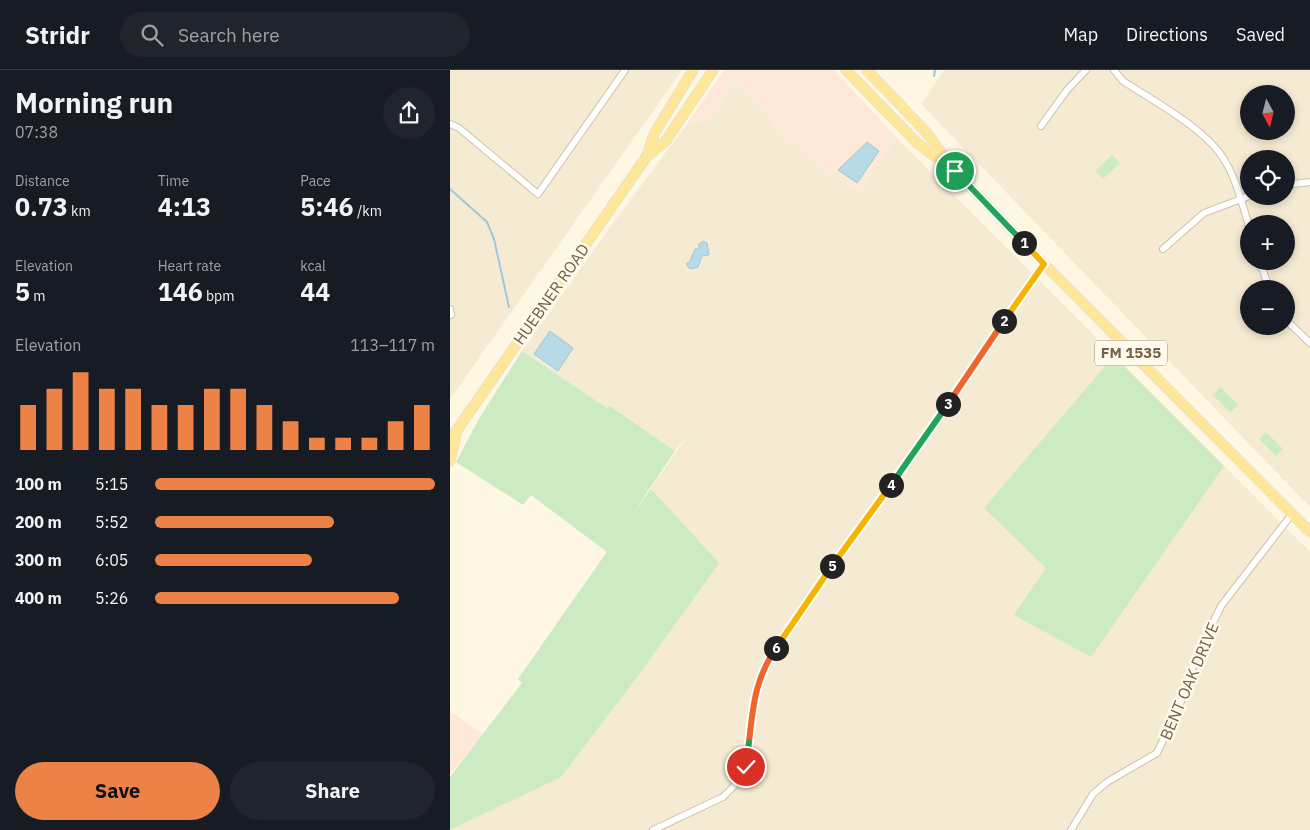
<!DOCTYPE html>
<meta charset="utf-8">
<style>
:root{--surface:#171b24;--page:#20242c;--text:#f1f3f6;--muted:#9ea1a6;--line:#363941;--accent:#ec8245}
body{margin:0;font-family:"IBM Plex Sans",sans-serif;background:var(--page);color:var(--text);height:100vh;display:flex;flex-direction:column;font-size:19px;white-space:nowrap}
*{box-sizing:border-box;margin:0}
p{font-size:16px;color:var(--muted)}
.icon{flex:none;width:28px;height:28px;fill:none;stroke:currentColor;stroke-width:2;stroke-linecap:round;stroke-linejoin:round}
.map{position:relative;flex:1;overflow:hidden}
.drawer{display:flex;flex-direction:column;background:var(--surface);width:450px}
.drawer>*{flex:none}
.needle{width:32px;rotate:173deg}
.controls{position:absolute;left:790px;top:15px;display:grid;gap:10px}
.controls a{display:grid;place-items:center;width:55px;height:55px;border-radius:50%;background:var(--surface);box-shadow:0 2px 8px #0003;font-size:25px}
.pin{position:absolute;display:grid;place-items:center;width:42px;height:42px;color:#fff;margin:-21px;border:2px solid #fff;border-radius:50%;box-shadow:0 1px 5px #0007}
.km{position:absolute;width:25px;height:25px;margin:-12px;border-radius:50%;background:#222;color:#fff;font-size:14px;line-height:25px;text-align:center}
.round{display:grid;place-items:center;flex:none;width:52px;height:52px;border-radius:26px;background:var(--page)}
.summary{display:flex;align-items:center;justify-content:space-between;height:85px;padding:0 15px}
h1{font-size:28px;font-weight:800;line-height:38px}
.stats{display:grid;grid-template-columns:repeat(3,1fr);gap:8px;height:85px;padding:5px 15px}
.stats div{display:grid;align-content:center}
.stats b{font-size:25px;font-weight:800}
.stats small{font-size:14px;font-weight:400}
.stats p{font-size:14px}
.chart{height:140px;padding:10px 15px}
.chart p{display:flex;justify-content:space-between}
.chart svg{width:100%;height:90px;margin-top:5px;stroke:var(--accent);stroke-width:6}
.action{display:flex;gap:10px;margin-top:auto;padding:10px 15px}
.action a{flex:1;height:58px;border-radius:30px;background:var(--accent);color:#111;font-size:20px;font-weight:800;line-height:58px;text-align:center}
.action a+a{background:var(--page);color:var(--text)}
ul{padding:0 15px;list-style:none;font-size:16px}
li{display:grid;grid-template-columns:80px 60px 1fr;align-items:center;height:38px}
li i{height:12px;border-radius:6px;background:var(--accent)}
header{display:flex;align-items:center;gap:30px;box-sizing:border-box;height:70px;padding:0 25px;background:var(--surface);border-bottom:1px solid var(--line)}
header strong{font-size:24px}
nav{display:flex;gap:28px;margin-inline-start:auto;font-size:18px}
.search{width:350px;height:45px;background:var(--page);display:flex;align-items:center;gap:12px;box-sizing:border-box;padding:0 18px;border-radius:28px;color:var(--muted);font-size:19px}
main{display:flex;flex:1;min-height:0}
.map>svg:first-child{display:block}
</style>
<header>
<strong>Stridr</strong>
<div class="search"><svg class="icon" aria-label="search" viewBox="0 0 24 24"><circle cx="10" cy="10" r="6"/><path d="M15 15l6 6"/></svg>Search here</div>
<nav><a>Map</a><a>Directions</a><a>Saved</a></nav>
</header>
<main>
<section class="drawer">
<div class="summary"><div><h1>Morning run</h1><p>07:38</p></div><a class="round"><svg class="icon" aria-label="share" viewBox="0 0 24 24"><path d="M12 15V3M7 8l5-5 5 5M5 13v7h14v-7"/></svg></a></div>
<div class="stats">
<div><p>Distance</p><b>0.73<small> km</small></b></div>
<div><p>Time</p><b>4:13</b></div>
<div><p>Pace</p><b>5:46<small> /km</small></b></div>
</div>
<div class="stats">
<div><p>Elevation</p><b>5<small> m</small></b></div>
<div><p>Heart rate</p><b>146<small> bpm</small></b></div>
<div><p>kcal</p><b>44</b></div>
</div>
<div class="chart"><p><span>Elevation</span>113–117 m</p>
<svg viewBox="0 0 160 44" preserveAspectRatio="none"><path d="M5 44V22M15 44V14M25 44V6M35 44V14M45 44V14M55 44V22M65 44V22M75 44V14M85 44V14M95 44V22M105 44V30M115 44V38M125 44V38M135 44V38M145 44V30M155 44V22"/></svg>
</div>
<ul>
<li><b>100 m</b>5:15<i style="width:100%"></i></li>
<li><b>200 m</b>5:52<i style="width:64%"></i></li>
<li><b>300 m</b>6:05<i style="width:56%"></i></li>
<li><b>400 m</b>5:26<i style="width:87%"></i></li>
</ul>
<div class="action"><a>Save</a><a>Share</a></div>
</section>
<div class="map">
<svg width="860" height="760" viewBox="0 0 860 760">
<rect width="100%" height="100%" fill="#fdf7e4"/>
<!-- residential -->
<g fill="#f5ead2" fill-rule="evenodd">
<polygon points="0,0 232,0 0,329"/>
<path d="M494 0H860V437L471 34ZM799 24H836V61H799ZM799 89H836V126H799ZM799 154H836V191H799ZM799 219H836V256H799Z"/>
<polygon points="287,11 329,61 379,106 382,103 409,122 447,68 860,482 860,760 0,760 0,707 72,613 68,609 241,361 225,381 160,336 157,338 72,281 163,153 240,50 247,53 260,49"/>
</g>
<!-- commercial -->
<g fill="#fee8d7">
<polygon points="274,0 384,0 447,68 409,122 382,103 379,107 329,61 287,11 260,49 247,53 240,50"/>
<polygon points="0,641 33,664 0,704"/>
</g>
<!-- green -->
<g fill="#cdebc2">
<polygon points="662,85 670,93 653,109 645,101"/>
<polygon points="72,281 157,338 160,336 225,381 182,445 201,419 269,493 190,603 111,707 0,760 0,707 72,613 68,609 157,482 81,425 73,435 6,392 30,347"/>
<polygon points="664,286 774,396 641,587 564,545 596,498 534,438"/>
<polygon points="771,317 788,335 780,342 763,325"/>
<polygon points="816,362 833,379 826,386 809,369"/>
</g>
<!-- water -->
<g fill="#b8dae7" stroke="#9ec8da">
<polygon points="417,72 429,81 407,113 388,100"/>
<polygon points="253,171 257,173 259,185 252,186 248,197 240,199 236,194 240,191 245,179 249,179 249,174"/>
<polygon points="100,261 123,278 108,301 84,284"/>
</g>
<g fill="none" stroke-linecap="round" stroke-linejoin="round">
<!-- stream -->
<g stroke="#9ec8da" stroke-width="2">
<polyline points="484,6 485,0"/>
<polyline points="0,119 37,152 44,169 59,237"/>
</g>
<defs>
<g id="minor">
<path d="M664 0 673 11C703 31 757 59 775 91 787 111 792 134 799 156"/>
<polyline points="0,54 9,58 88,124 175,0"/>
<polyline points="591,56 617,20 636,0"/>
<polyline points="836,115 860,112"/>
<polyline points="713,179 754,143 799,126"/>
<polyline points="810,191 819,219"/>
<polyline points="0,239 1,245"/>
<polyline points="836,250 860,273"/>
<polyline points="203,760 273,727 294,706 305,622 314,597 358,530 451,401 594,194"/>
<polyline points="621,760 643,724 657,712 707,683 733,627 745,591 771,536 842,444"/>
</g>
<g id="primary">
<polyline points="396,0 466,72 496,95"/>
<polyline points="417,0 476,62 505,101 594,194 860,462"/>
<polyline points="197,86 204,64 243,0"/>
<polyline points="0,370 197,86 215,72 263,0"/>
<polyline points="0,391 6,365"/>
</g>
</defs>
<!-- minor casing -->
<use href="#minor" stroke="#cfc0aa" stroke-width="8"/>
<!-- primary casing -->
<use href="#primary" stroke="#ded9d3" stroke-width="11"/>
<!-- minor -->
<use href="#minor" stroke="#fff" stroke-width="6"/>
<!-- primary -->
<use href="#primary" stroke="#fee79a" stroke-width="10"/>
</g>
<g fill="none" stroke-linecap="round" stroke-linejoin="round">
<defs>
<polyline id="split-1" points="505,101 574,173"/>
<polyline id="split-2" points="554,251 594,194 574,173"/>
<polyline id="split-3" points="498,334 554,251"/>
<polyline id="split-4" points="441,415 498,334"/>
<polyline id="split-5" points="382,496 441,415"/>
<polyline id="split-6" points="326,578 382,496"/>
<path id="split-7" d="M299 672C303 636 305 609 326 578"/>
<polyline id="split-8" points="296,697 299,672"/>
</defs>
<!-- split-1 casing -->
<use href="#split-1" stroke="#fff" stroke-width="10"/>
<!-- split-2 casing -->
<use href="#split-2" stroke="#fff" stroke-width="10"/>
<!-- split-3 casing -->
<use href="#split-3" stroke="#fff" stroke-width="10"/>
<!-- split-4 casing -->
<use href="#split-4" stroke="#fff" stroke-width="10"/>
<!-- split-5 casing -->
<use href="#split-5" stroke="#fff" stroke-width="10"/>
<!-- split-6 casing -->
<use href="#split-6" stroke="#fff" stroke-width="10"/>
<!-- split-7 casing -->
<use href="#split-7" stroke="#fff" stroke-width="10"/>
<!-- split-8 casing -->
<use href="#split-8" stroke="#fff" stroke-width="10"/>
<!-- split-1 -->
<use href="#split-1" stroke="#22a559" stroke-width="6"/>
<!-- split-2 -->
<use href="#split-2" stroke="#f5b400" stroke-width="6"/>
<!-- split-3 -->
<use href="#split-3" stroke="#f0652b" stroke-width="6"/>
<!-- split-4 -->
<use href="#split-4" stroke="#22a559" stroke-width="6"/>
<!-- split-5 -->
<use href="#split-5" stroke="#f5b400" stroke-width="6"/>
<!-- split-6 -->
<use href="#split-6" stroke="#f5b400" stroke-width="6"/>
<!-- split-7 -->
<use href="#split-7" stroke="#f0652b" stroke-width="6"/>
<!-- split-8 -->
<use href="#split-8" stroke="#22a559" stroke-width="6"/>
</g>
<g text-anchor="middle" stroke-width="5" stroke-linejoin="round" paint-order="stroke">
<!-- shield labels -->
<rect fill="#fffaeb" stroke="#a08e79" stroke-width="1" x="645" y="270.5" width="72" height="25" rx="4"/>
<g font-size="15" font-weight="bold" fill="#776048">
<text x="681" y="288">FM 1535</text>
</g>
<!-- street labels -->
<g font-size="16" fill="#776048" stroke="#fffaeb">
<text transform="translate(101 224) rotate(-55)" y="6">HUEBNER ROAD</text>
<text transform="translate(739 611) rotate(-67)" y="6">BENT OAK DRIVE</text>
</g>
</g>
</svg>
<div class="controls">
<a><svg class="needle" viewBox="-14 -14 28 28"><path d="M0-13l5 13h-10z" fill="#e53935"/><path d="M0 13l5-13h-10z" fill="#9ea1a6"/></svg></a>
<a><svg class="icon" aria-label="locate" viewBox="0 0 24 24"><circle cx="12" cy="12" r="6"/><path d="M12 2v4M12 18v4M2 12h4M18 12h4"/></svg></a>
<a>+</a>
<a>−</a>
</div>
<div class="pin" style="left:505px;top:101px;background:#1e9e55"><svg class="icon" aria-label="arrive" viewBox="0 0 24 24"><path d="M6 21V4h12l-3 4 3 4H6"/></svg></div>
<div class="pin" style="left:296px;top:697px;background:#d93025"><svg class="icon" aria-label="check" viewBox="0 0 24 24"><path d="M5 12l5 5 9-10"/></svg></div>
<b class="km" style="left:574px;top:173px">1</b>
<b class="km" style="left:554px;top:251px">2</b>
<b class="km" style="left:498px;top:334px">3</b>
<b class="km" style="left:441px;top:415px">4</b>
<b class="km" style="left:382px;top:496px">5</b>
<b class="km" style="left:326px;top:578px">6</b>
</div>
</main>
